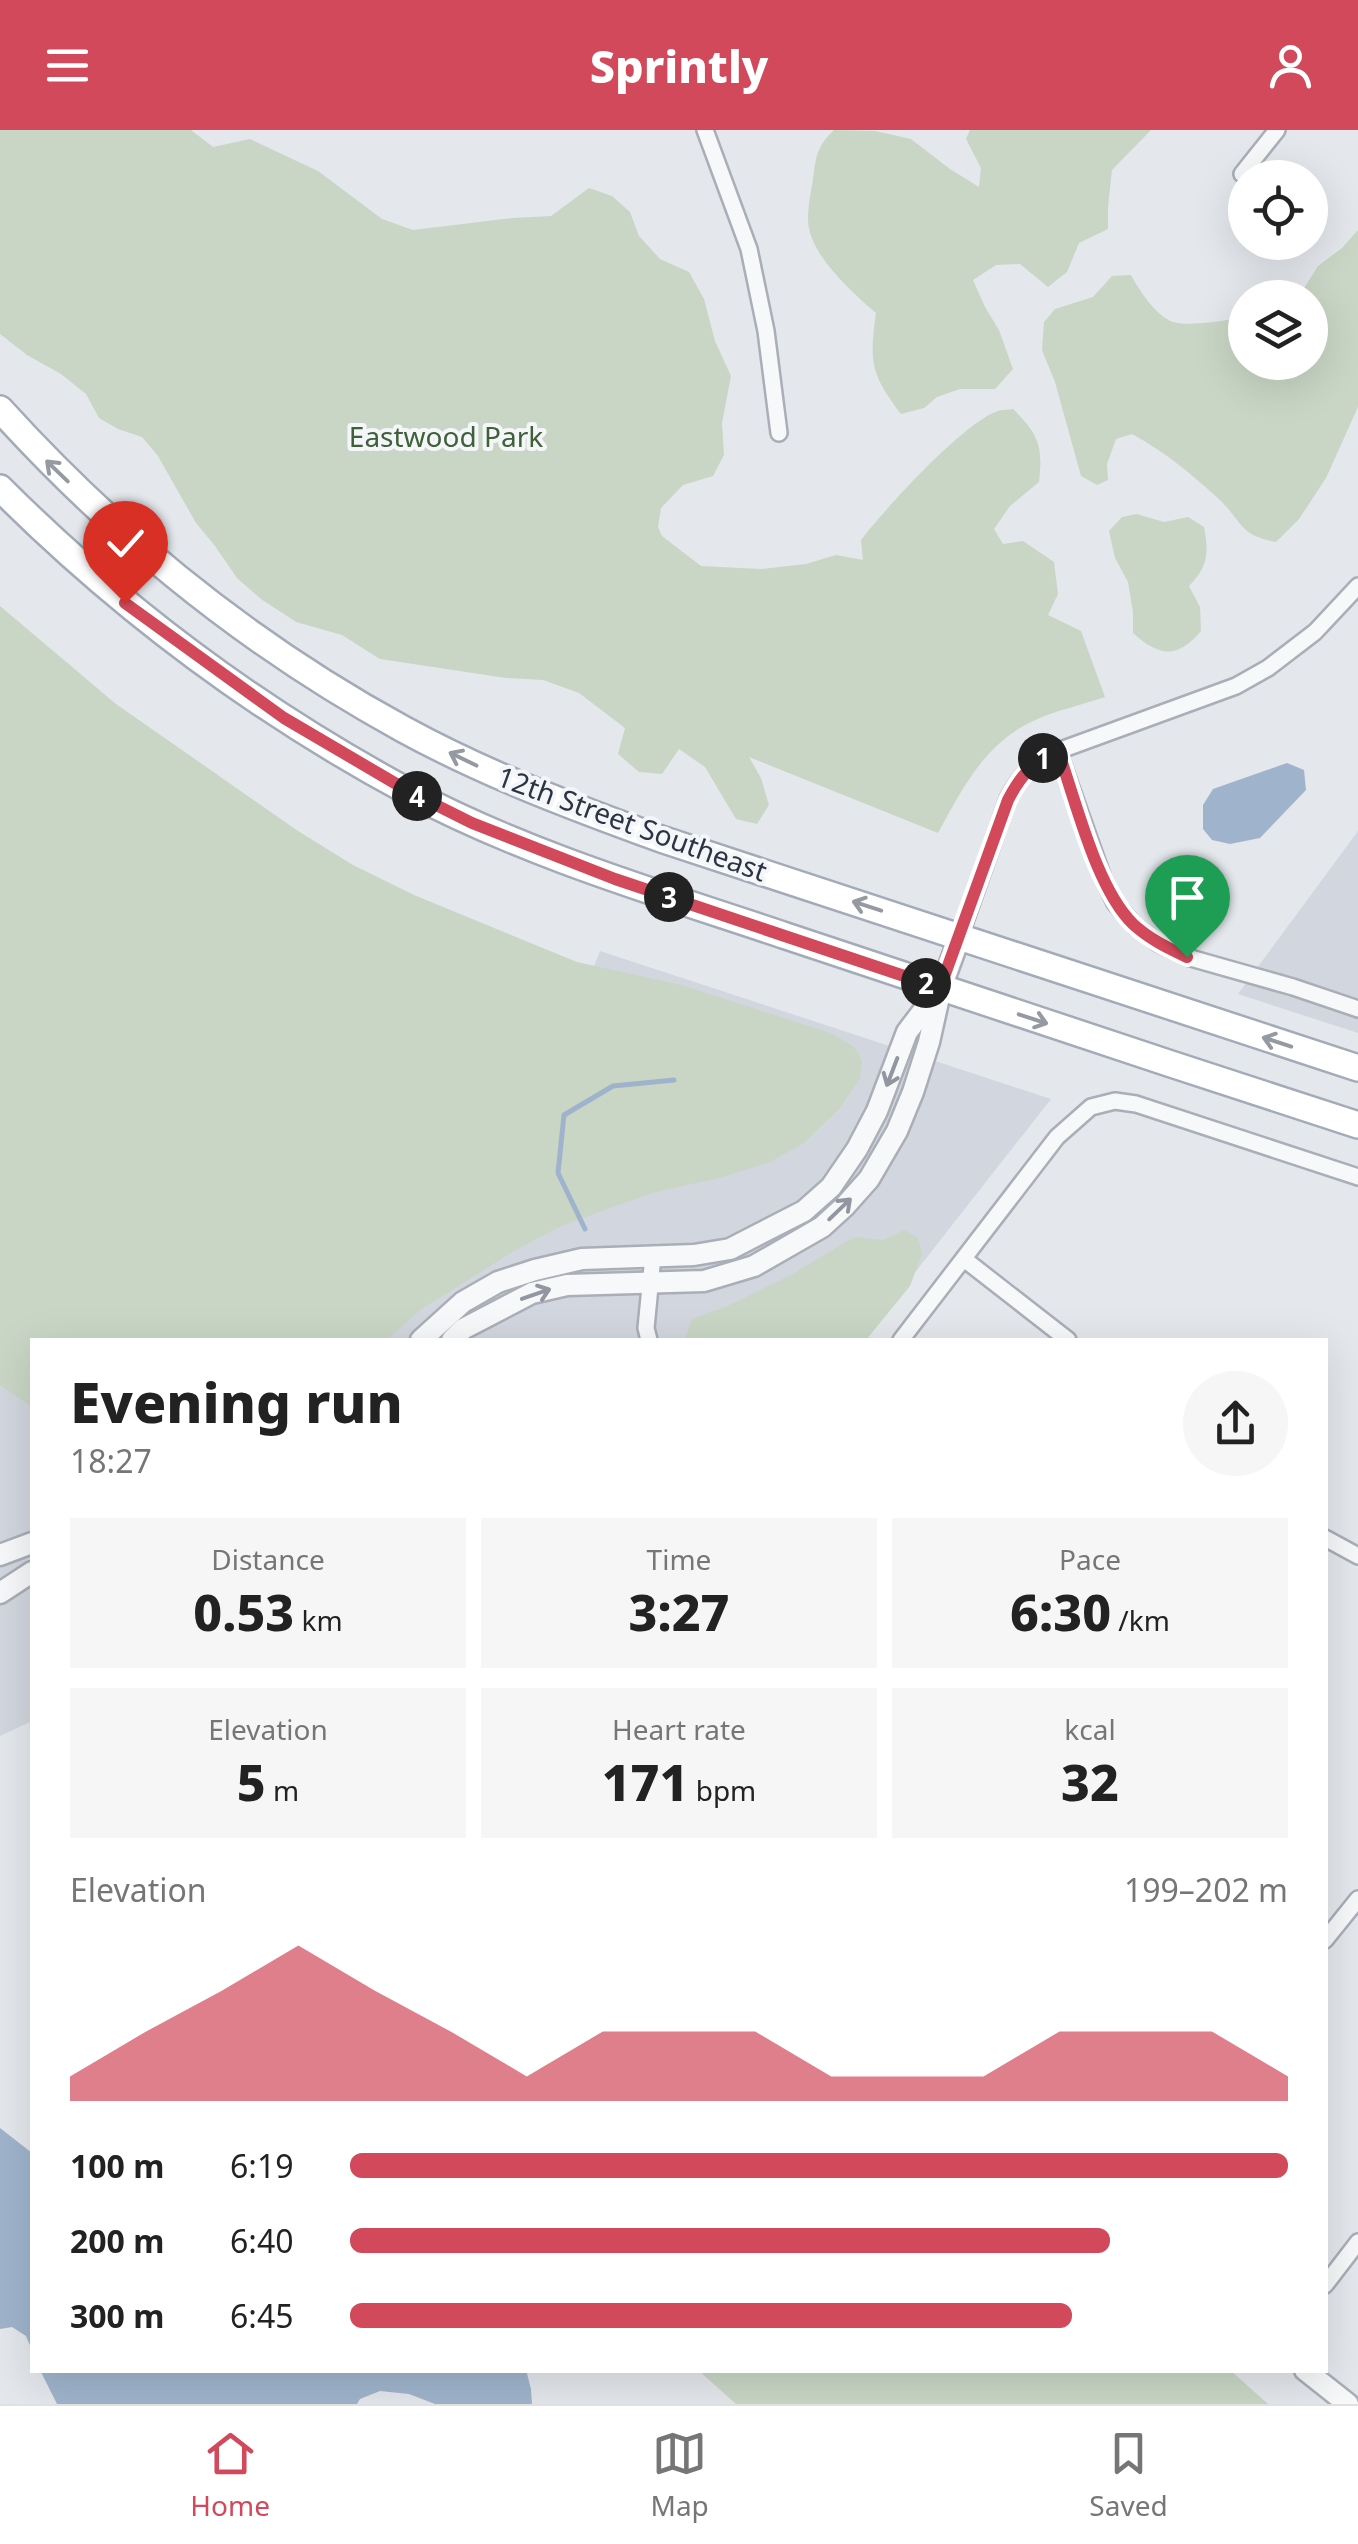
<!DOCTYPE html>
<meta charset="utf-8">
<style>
:root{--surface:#fff;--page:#f6f6f6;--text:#222;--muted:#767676;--line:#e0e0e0;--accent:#d1495b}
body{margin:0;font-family:"Noto Sans",sans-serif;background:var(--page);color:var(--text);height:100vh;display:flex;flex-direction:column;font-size:38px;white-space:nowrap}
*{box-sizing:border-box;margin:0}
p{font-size:32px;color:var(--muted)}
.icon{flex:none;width:55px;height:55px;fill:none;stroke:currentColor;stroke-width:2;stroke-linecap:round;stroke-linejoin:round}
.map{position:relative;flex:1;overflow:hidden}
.panel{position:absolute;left:30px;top:1208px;width:1298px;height:1035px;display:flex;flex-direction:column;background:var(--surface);border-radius:0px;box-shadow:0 10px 40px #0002}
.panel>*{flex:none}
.controls{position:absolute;left:1228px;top:30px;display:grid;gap:20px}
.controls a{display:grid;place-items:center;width:100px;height:100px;border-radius:50%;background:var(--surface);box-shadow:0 10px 40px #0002;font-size:50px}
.pin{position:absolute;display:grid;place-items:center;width:85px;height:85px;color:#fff;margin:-102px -42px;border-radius:50% 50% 50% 0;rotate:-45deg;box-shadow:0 0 10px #0007}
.pin .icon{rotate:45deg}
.km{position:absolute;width:50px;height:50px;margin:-25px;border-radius:50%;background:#222;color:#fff;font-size:28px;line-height:50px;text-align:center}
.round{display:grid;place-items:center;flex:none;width:105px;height:105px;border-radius:52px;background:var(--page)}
.overview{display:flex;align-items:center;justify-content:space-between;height:170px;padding:0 40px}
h1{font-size:55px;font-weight:800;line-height:75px}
.figures{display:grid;grid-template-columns:repeat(3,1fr);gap:15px;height:170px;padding:10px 40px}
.figures div{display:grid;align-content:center;border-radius:0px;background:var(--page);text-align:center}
.figures b{font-size:50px;font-weight:800}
.figures small{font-size:28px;font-weight:400}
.figures p{font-size:28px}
.chart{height:280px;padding:20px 40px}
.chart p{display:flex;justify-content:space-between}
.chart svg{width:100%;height:180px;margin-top:10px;fill:var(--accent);opacity:.7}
ul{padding:0 40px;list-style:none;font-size:32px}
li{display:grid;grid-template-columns:160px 120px 1fr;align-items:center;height:75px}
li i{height:25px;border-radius:12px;background:var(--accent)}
header{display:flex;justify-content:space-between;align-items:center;height:130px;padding:0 40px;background:var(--accent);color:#fff;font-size:45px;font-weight:800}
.dock{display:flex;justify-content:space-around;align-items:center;height:140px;border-top:2px solid var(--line);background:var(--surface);font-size:28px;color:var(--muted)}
.dock a{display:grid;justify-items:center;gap:5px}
.dock .selected{color:var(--accent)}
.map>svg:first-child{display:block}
</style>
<header><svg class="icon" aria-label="menu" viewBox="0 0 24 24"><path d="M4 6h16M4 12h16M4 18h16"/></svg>Sprintly<svg class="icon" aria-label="person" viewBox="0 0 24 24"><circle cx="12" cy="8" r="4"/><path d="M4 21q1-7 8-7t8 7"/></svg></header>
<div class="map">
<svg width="1358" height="2274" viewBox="0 0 1358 2274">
<rect width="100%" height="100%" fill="#e4e7ec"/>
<!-- built -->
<g fill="#d2d6de">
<polygon points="1358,701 1358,903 1238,864"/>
<polygon points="600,821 1051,969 862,1210 356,1210 540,976"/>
<polygon points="0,1194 32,1220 32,1591 0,1606"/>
</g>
<!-- green -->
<g fill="#c9d6c5">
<path d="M0 0H191L213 17 250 9 318 41 382 89 413 100 513 88 551 86 589 58 612 66 630 82 639 106 660 129 689 142 704 169 715 211 731 246 722 293 724 325 713 346 683 355 661 378 658 397 662 406 701 436 761 439 806 434 836 425 863 430 861 410C885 379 964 292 998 281 1003 279 1008 280 1013 279 1039 305 1043 316 1039 352L1010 376 994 399 1003 414 1023 411 1054 432 1058 464 1048 485 1081 501 1105 567C1081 575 1054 581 1031 592 984 615 962 659 938 703L749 627 761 648 769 675 757 694 736 689 705 637 679 619 662 644 639 642 618 624 625 598 579 563 543 550 506 548 380 529 342 505 296 492 261 469 237 448 215 416 196 393 158 326 142 307 118 299 99 288 86 264 61 244 27 225 0 204Z"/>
<path d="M834 0 875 1 911 9 950 39 979 57 981 38 966 9 970 0H1151L1112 40 1108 77V99L1079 113 1067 142 1048 157 1020 134 996 135 973 150 985 177 999 200 1013 239 995 259H960L937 267 924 278 901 284C871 244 869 233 876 183 852 162 808 124 808 89 808 76 811 62 813 49 816 26 817 16 834 0Z"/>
<path d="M1358 100V277L1326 348 1299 389 1276 412C1239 405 1244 394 1221 371 1194 346 1164 321 1132 304L1116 309 1107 334 1108 350 1097 355 1081 346 1055 252 1042 220 1044 192 1055 179 1093 167 1112 146 1131 145C1139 160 1156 186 1173 192 1189 197 1228 190 1245 187V232H1310V168L1294 167 1301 163 1318 136 1342 118Z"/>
<path d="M1137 384 1164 392 1188 387 1204 397C1209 423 1208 437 1189 456L1200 477 1201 501C1177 529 1160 527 1133 503V482L1128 452 1115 428 1109 401 1122 387Z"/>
<polygon points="0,476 116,574 298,701 353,735 414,765 577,832 681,855 833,904 854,917 862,930 860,949 839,979 804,1013 770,1032 719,1048 652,1063 561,1096 514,1121 419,1181 387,1210 32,1210 32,1277 0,1255"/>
<polygon points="904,1100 918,1108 922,1124 910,1156 866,1210 685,1210 692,1189 730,1175 791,1145 854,1107 883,1110"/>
<polygon points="698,2240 1230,2240 1268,2274 736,2274"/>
</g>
<!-- water -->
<g fill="#9fb4cc">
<polygon points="1287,633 1304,640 1306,660 1260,708 1230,714 1212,710 1203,699 1203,675 1213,659"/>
<polygon points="0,1998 32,2023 32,2220 26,2206 12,2197 0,2199"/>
<polygon points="40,2240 526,2240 531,2259 532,2274 435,2274 409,2264 380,2261 360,2269 357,2274 57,2274"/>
</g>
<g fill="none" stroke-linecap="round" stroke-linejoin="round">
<!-- stream -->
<polyline stroke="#9fb4cc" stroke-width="5" points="585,1099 558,1043 564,985 613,956 674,950"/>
<defs>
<g id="minor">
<polyline points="705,0 749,119 766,201 779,303"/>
<polyline points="1242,44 1277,0"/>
<polyline points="1058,621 1103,748 1115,773 1135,796 1158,813 1187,827 1293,857 1358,879"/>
<path d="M960 806 1008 669C1022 643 1032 634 1058 621L1236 556 1268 538 1315 502 1358 456"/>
<polyline points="964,1129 1068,1210"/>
<polyline points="649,1210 646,1198 653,1126"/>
<polyline points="901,1210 1057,1007 1091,977 1115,971 1136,974 1358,1047"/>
<polyline points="1325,1408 1358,1426"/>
<polyline points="1325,1810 1358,1769"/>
<polyline points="1325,2155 1358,2112"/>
</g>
<g id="tertiary">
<polyline points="421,1210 463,1172 498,1152 535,1140 582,1129 694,1125 730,1119 804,1081 831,1057 857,1019 877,981 907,902 936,864"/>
<polyline points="452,1210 463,1199 532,1163 567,1155 704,1151 754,1136 822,1097 845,1076 869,1049 897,1001 913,962 929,912 941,858 960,806"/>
<polyline points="0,1425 32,1413"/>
<polyline points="0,1463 32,1442"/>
<polyline points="1305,2240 1348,2274"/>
</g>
<g id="primary">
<path d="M0 279C116 407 251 516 403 599 485 644 573 677 661 709L1358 938"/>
<path d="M0 358C120 478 258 581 409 662 528 725 658 763 786 806 976 870 1167 933 1358 995"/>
</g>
</defs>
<!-- minor casing -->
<use href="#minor" stroke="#a9aeb7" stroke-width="20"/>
<!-- tertiary casing -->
<use href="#tertiary" stroke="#a9aeb7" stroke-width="25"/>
<!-- primary casing -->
<use href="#primary" stroke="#a3abb8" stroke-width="30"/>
<!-- minor -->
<use href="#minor" stroke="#f7f8fa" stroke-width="15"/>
<!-- tertiary -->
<use href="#tertiary" stroke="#f7f8fa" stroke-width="20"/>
<!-- primary -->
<use href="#primary" stroke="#fff" stroke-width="25"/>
</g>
<!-- one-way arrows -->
<defs><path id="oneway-shaft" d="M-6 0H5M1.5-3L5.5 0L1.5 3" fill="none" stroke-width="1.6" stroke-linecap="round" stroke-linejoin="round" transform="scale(2.5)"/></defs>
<g stroke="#959aa2">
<use href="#oneway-shaft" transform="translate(57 341) rotate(-136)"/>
<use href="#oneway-shaft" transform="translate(463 629) rotate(-154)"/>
<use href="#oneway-shaft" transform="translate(867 776) rotate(-162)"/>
<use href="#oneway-shaft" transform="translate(1033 889) rotate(18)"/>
<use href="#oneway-shaft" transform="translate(1277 912) rotate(-162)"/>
</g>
<g stroke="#9196a0">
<use href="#oneway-shaft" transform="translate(892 942) rotate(111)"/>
<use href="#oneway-shaft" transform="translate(840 1079) rotate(-44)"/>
<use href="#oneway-shaft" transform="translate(536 1164) rotate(-19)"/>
</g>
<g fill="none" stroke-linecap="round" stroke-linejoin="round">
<defs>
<path id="route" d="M125 473 284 588 410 662 472 693 615 749 940 858 1008 670C1022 643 1032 634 1058 621 1076 671 1096 758 1133 794 1149 809 1168 818 1187 827"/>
</defs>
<!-- route casing -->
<use href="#route" stroke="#fff" stroke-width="20"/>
<!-- route -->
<use href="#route" stroke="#d1495b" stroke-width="12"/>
</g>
<g text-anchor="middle" stroke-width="8" stroke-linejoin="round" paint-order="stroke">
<!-- park labels -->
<g font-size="28" fill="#3f6138" stroke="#f4f6f9">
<text x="446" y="317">Eastwood Park</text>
</g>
<!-- street labels -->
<g font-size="28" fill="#2b3445" stroke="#f4f6f9">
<text transform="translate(632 694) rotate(20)" y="10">12th Street Southeast</text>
</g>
</g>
</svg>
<div class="controls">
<a><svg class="icon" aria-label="locate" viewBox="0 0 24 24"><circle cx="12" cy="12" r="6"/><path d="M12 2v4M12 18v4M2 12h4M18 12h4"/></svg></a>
<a><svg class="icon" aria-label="layers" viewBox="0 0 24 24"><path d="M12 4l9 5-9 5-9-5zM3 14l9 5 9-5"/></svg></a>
</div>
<div class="pin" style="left:1187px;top:827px;background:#1e9e55"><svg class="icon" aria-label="arrive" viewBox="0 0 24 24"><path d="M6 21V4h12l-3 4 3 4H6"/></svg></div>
<div class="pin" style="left:125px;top:473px;background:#d93025"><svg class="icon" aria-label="check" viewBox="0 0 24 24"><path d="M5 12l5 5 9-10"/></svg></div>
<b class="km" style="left:1043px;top:628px">1</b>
<b class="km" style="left:926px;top:853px">2</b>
<b class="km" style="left:669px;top:767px">3</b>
<b class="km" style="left:417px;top:666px">4</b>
<section class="panel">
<div class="overview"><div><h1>Evening run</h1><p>18:27</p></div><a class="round"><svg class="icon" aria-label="share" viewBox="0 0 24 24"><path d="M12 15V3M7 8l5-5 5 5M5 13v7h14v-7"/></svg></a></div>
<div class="figures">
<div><p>Distance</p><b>0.53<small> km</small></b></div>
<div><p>Time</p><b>3:27</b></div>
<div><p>Pace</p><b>6:30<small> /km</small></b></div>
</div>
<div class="figures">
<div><p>Elevation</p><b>5<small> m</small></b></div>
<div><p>Heart rate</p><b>171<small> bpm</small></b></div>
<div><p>kcal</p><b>32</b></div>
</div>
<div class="chart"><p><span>Elevation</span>199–202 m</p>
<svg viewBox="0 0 160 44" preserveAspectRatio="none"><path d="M0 44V38L10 27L20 17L30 6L40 17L50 27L60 38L70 27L80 27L90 27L100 38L110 38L120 38L130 27L140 27L150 27L160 38V44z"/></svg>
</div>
<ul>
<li><b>100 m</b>6:19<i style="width:100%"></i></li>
<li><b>200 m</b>6:40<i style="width:81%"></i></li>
<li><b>300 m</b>6:45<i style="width:77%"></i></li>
</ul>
</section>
</div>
<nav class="dock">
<a class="selected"><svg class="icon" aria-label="home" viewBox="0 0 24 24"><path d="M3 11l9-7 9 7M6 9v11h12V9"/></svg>Home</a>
<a><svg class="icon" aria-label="map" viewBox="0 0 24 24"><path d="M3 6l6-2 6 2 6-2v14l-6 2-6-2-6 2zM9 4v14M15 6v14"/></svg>Map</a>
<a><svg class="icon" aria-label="saved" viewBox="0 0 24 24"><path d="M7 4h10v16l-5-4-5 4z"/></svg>Saved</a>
</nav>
